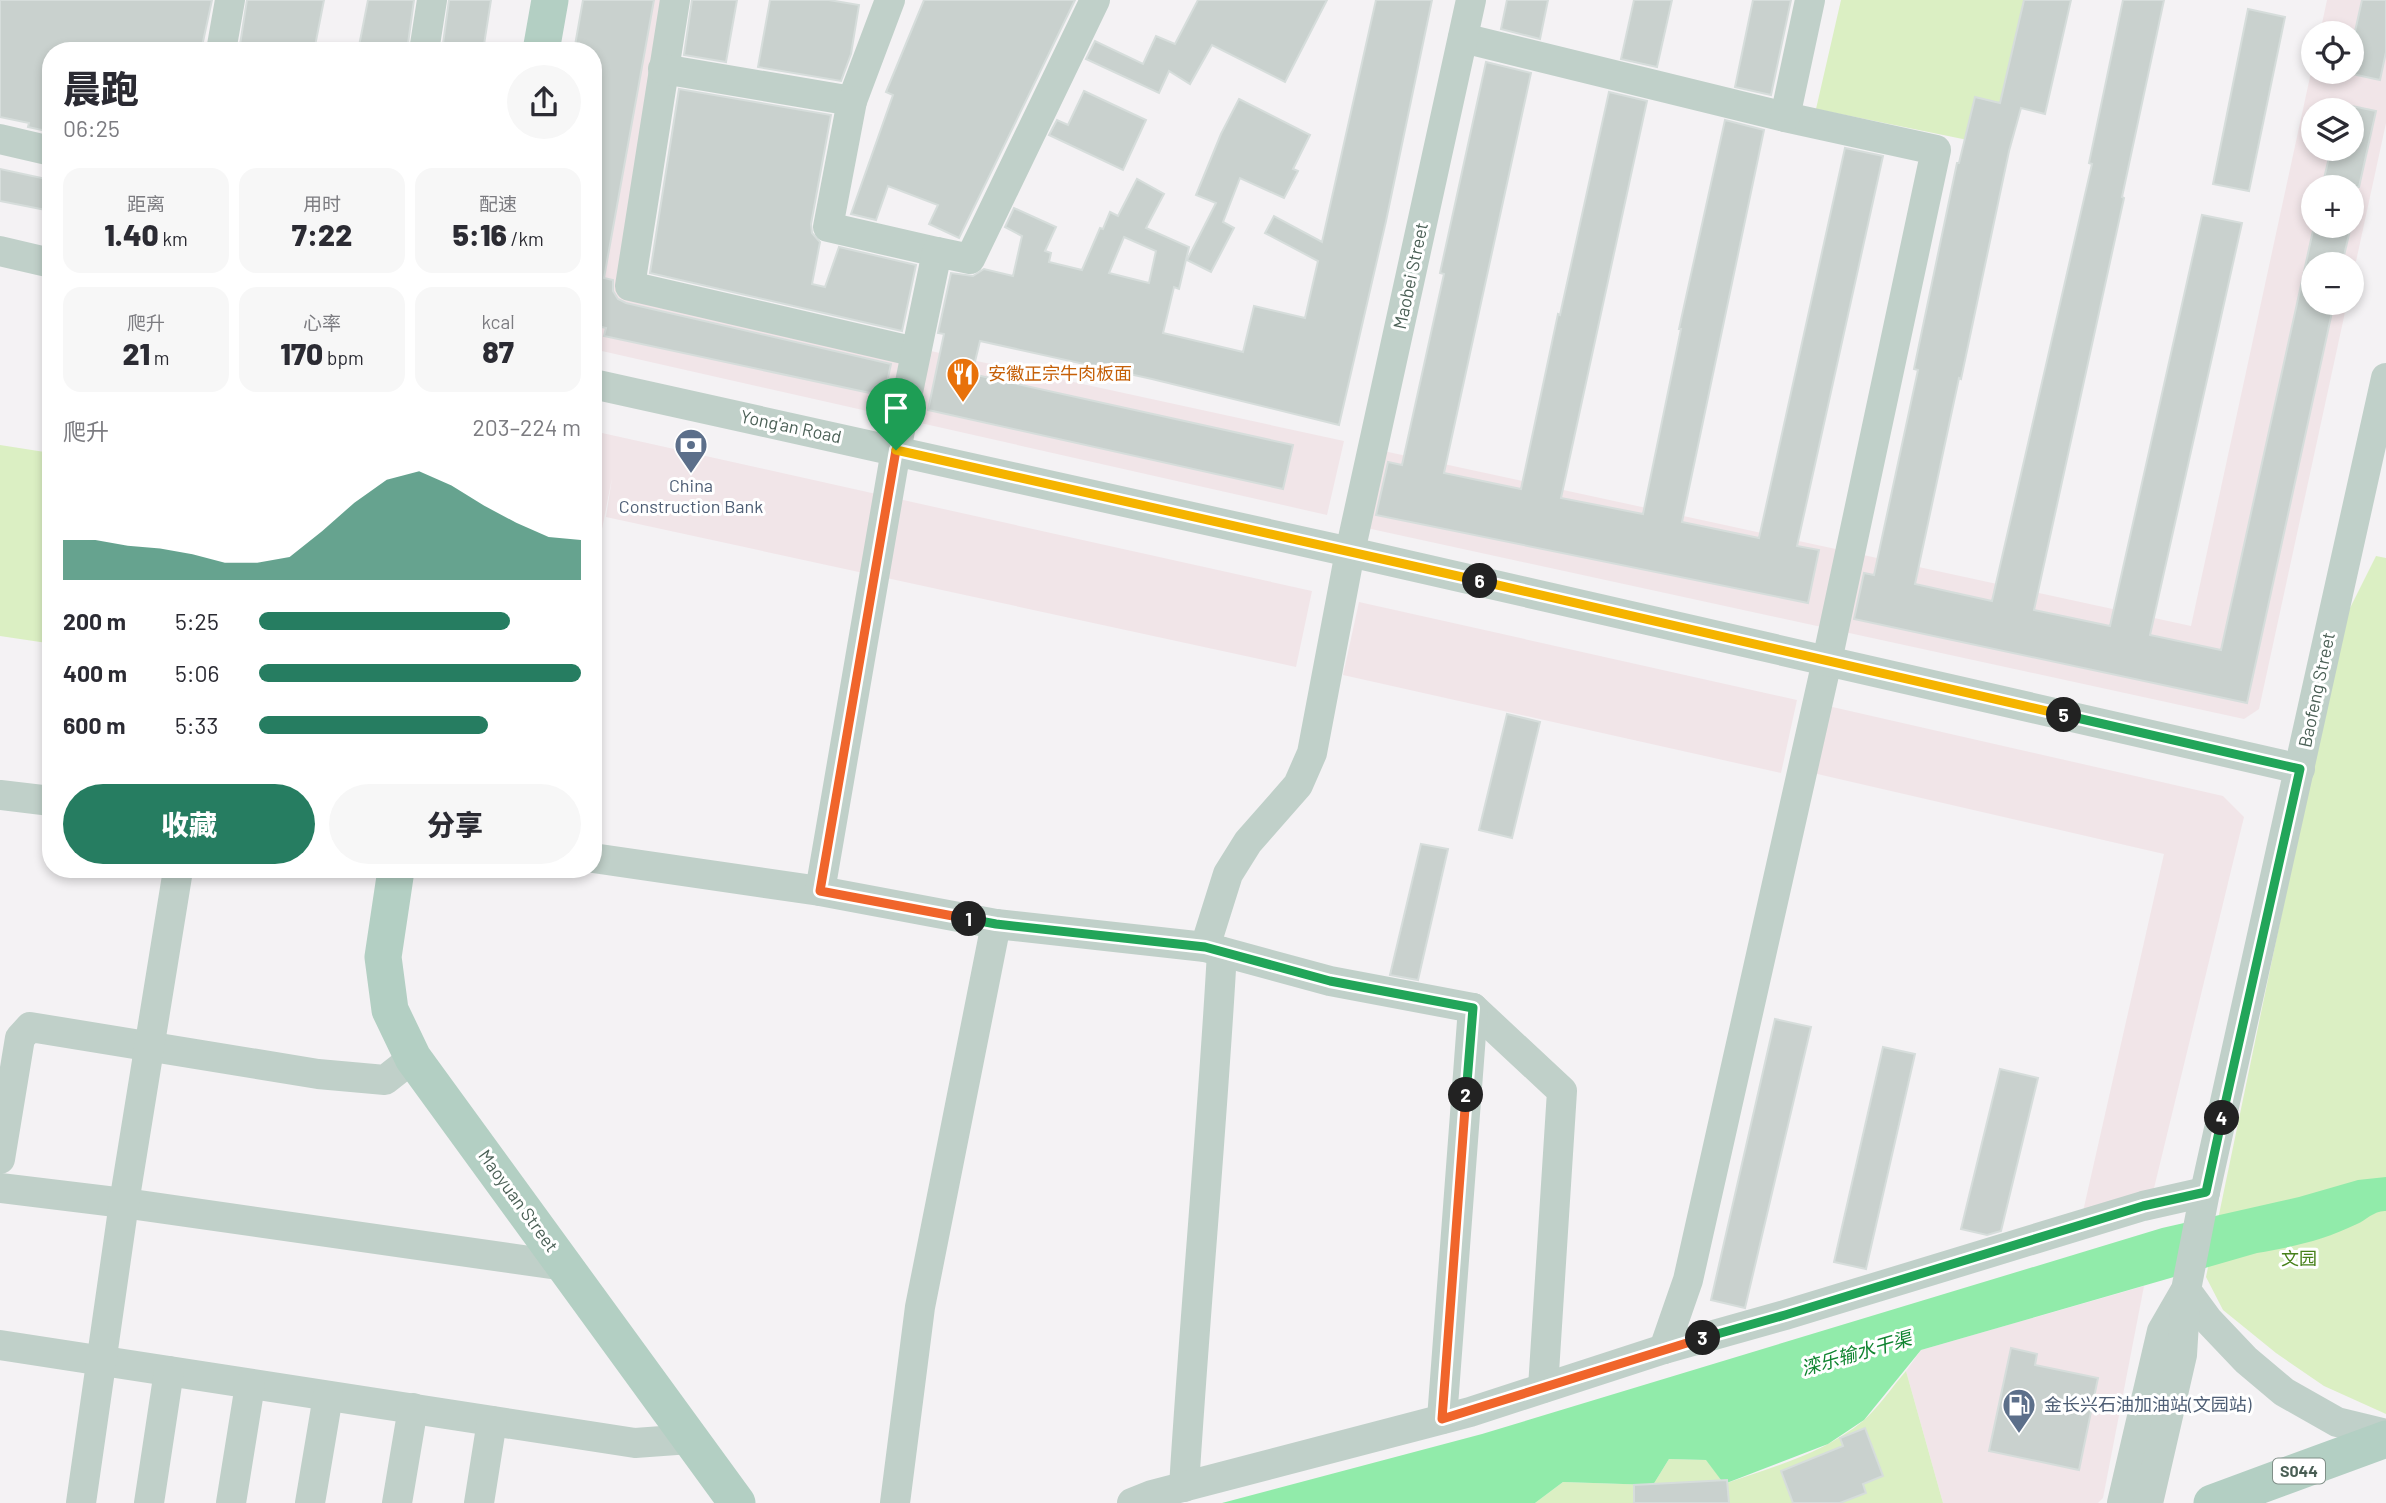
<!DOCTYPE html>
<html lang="zh">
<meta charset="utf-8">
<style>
:root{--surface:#fff;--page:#f7f7f7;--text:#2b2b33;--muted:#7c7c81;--accent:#267d61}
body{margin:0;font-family:Barlow,"Noto Sans SC",sans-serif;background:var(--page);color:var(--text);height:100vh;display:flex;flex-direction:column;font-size:26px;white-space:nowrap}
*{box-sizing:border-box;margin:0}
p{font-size:23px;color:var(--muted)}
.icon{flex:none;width:38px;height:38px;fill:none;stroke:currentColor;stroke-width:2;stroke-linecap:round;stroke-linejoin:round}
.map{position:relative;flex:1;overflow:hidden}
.details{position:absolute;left:42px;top:42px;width:560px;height:836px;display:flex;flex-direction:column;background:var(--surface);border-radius:28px;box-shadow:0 4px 10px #0003}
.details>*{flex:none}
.fabs{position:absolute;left:2301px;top:21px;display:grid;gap:14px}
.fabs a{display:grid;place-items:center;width:63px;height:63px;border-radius:50%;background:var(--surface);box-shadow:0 4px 10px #0003;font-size:35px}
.pin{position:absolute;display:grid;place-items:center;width:60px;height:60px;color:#fff;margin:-72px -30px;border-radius:50% 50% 50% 0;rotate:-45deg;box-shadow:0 0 7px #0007}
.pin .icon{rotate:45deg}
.km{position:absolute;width:35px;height:35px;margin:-18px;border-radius:50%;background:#222;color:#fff;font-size:19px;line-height:35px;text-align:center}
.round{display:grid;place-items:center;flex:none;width:74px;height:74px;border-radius:37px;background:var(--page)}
.headline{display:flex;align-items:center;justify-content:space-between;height:119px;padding:0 21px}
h1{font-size:38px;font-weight:800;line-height:52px}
.figures{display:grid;grid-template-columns:repeat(3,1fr);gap:10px;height:119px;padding:7px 21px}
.figures div{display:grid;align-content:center;border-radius:18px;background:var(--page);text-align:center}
.figures b{font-size:30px;font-weight:800}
.figures small{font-size:19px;font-weight:400}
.figures p{font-size:19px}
.chart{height:196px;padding:14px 21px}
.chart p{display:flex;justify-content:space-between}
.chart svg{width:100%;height:126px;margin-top:7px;fill:var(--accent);opacity:.7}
.primary-button{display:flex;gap:14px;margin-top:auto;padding:14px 21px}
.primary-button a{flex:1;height:80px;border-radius:42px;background:var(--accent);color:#fff;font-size:28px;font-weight:800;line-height:80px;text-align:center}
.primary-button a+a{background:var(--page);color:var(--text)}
ul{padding:0 21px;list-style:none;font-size:23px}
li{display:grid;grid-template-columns:112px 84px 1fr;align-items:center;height:52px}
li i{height:18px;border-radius:9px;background:var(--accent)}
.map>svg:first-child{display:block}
</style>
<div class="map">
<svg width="2386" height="1503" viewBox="0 0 2386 1503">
<rect width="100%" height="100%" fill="#f4f2f4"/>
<!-- commercial -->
<g fill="#f1e5e8" fill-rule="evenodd">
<polygon points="594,0 676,0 623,284 1344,441 1327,515 593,349"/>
<path d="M2327 0H2386V123L2352 280V264H2314V303H2347L2259 709 2244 719 1362 527 1379 450 2191 626 2313 63 2314 72H2352V33H2320ZM2314 110H2352V149H2314ZM2314 187H2352V226H2314Z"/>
<polygon points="593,431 1312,591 1296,667 606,517 612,478 593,575"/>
<polygon points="1359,602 1797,700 1781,773 1343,675"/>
<polygon points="1828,706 2223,796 2244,817 2148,1213 2082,1216 2164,854 1813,773"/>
<polygon points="2144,1286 2103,1498 2098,1503 1943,1503 1906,1371 1921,1350"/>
</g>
<!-- green -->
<g fill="#dbefc3">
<polygon points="1841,0 2057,0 2009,102 1997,146 1816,109"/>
<polygon points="0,445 51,453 51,619 47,643 0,636"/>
<polygon points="2376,556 2386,558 2386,1414 2324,1386 2276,1353 2223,1310 2206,1277 2302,816 2336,636"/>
<path d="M1906 1371 1943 1503H1535L1563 1482 1653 1485 1669 1459 1707 1460 1724 1484C1771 1468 1824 1453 1863 1421 1879 1407 1892 1387 1906 1371Z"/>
</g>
<!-- water -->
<path fill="#91ebaa" d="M2386 1177V1211C2375 1210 2366 1220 2357 1224 2324 1240 2293 1247 2257 1253L1921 1350 1864 1420 1828 1444 1724 1484 1706 1460 1669 1459 1653 1485 1563 1482 1535 1503H1222L1482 1434 2162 1228 2299 1197 2358 1180Z"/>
<!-- building -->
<g fill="#c9d1ce" stroke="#d6dddb" stroke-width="2" fill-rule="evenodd">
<polygon points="0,0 212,0 201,51 51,51 51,132 28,127 29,123 0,117"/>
<polygon points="247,0 324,0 314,51 239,51"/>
<polygon points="368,0 414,0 407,51 358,51"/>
<polygon points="449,0 491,0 483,51 442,51"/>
<polygon points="583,0 654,0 604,278 613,280 613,291 618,299 626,303 891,364 884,396 604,336 606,328 593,325 593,51 574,51"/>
<polygon points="692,0 737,0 726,62 684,55"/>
<polygon points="770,0 829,0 859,5 851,54 841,81 758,67"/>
<polygon points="924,0 1075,0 959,238 929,224 938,205 888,186 876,220 851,214 893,95 886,92"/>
<polygon points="1198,0 1327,0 1285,82 1212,45 1190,84 1169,71 1159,93 1086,59 1095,41 1143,64 1156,36 1175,44"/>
<path d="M1376 0H1432L1386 221 1339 425 1152 379 980 341 972 374 1293 445 1283 489 928 410 944 334 938 333 951 273 973 276 984 269 1013 276 1022 236 1005 227 1014 208 1056 227 1045 251 1051 253 1049 262 1082 270 1100 228 1103 229 1110 212 1118 216 1137 179 1164 194 1146 228 1189 247 1179 289 1174 287 1163 333 1243 352 1254 306 1305 318 1318 261 1265 233 1274 216 1322 242ZM1124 237 1156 251 1149 283 1109 273Z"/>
<polygon points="1507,0 1548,0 1540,39 1501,29"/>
<polygon points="1634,0 1672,0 1657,67 1621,59"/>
<polygon points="1753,0 1791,0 1771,95 1735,87"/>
<polygon points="2024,0 2071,0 2045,114 2021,108 2009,151 1961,379 1959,378 1915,584 1992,601 2092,164 2089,163 2123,0 2164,0 2122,197 2124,198 2034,610 2110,626 2202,215 2242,223 2150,635 2221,650 2314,226 2351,226 2342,264 2314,264 2314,303 2334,303 2247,703 1854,619 1864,573 1874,575 1918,370 1914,369 1957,163 1959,163 1975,97 2000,103"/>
<polygon points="2362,0 2386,0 2386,52 2380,80 2352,74 2352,45"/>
<polygon points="2248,9 2285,17 2249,191 2213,184"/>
<polygon points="1486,62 1531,73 1444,473 1521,489 1558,314 1560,315 1609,92 1647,101 1561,498 1643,514 1681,329 1679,329 1725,120 1764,130 1682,522 1759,538 1845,148 1883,156 1797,546 1819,550 1808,603 1376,515 1388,462 1402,465 1444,274 1440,273"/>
<polygon points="679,89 831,115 811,224 812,233 820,242 812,284 825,287 839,247 916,265 902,331 650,273"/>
<polygon points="1084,91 1146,120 1123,170 1049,135 1057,120 1068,125"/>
<polygon points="1239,99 1310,135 1293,169 1298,171 1284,198 1240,178 1223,222 1234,228 1211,272 1187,260 1216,203 1196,195 1221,134"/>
<polygon points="2352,106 2376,111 2359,187 2322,187 2331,149 2352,149"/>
<polygon points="0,169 51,180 51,211 0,201"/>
<polygon points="1507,714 1540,722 1512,838 1479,830"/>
<polygon points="1421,844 1448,849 1418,980 1390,975"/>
<polygon points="1775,1019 1811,1027 1745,1308 1711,1300"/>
<polygon points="1883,1047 1915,1054 1866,1269 1834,1262"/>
<polygon points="2000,1069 2038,1078 2001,1231 1987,1235 1961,1229"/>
<polygon points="2011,1348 2037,1354 2035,1365 2098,1378 2079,1470 1989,1451"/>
<polygon points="1865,1428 1883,1476 1863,1484 1866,1493 1840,1503 1793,1503 1781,1471 1843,1446 1840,1438"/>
<polygon points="1727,1480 1729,1503 1634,1503 1634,1485"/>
</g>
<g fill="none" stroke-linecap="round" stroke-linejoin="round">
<!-- minor -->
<g stroke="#c0d0c9" stroke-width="30">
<polyline points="675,0 630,286 916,352"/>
<polyline points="1463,38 1785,117 1936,150 1827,661 1688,1280 1664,1349"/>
<polyline points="221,51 230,0"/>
<polyline points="424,51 432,0"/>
<polyline points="663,69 852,101 890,0"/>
<polyline points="852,101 828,227 937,252"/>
<polyline points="1785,117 1810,0"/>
<polyline points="0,139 51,151"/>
<polyline points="0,251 51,263"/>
<polyline points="593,384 1350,552 2300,769"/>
<polyline points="0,795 51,801"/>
<polyline points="593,858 820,891 996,924 1205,947 1330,981 1473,1008 1562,1091 1543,1388"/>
<polyline points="820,891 896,450 937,252 970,259 1095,0"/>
<polyline points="1205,947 1228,874 1248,842 1298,785 1312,753 1350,552 1471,0"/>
<polyline points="0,1159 20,1038 30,1027 318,1074 385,1080 413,1058"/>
<polyline points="0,1188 124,1203 565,1266"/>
<polyline points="2186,1290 2208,1320 2246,1360 2284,1392 2337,1422 2386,1434"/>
<polyline points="0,1345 635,1443 690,1439"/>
<polyline points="1442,1419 1473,1008"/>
<path d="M1184 1487C1195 1309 1212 1131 1222 952"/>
<polyline points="81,1503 124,1203 178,870"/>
<polyline points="149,1503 169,1371"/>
<polyline points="231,1503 250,1385"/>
<polyline points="310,1503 328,1396"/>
<polyline points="397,1503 413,1408"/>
<polyline points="479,1503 492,1421"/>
<polyline points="895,1503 920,1307 996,924"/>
<polyline points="1132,1503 1152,1495 1470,1412 1664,1349 1785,1315 2143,1206 2205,1192"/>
<polyline points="2122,1503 2162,1331 2184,1293"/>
<polyline points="2148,1503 2182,1355 2186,1290 2205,1192 2386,378"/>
</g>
<!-- major -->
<g stroke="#b3cfc3" stroke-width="37">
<polyline points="541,51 550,0"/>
<polyline points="396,870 383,957 390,1010 413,1058 737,1503"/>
<polyline points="2212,1503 2386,1439"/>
</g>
</g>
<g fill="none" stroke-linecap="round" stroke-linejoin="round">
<defs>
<polyline id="split-1" points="896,450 820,891 969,919"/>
<polyline id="split-2" points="969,919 996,924 1205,947 1330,981 1473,1008 1466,1095"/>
<polyline id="split-3" points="1466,1095 1442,1419 1703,1338"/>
<polyline id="split-4" points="1703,1338 1785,1315 2143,1206 2206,1192 2222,1118"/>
<polyline id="split-5" points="2064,715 2300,769 2222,1118"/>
<polyline id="split-6" points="1480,581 2064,715"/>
<polyline id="split-7" points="896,450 1480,581"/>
</defs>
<!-- split-1 casing -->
<use href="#split-1" stroke="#fff" stroke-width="14"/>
<!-- split-2 casing -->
<use href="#split-2" stroke="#fff" stroke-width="14"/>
<!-- split-3 casing -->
<use href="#split-3" stroke="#fff" stroke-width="14"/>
<!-- split-4 casing -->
<use href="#split-4" stroke="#fff" stroke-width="14"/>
<!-- split-5 casing -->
<use href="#split-5" stroke="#fff" stroke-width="14"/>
<!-- split-6 casing -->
<use href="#split-6" stroke="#fff" stroke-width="14"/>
<!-- split-7 casing -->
<use href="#split-7" stroke="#fff" stroke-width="14"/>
<!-- split-1 -->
<use href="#split-1" stroke="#f0652b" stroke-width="9"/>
<!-- split-2 -->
<use href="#split-2" stroke="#22a559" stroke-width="9"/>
<!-- split-3 -->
<use href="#split-3" stroke="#f0652b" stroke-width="9"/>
<!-- split-4 -->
<use href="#split-4" stroke="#22a559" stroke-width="9"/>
<!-- split-5 -->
<use href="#split-5" stroke="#22a559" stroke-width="9"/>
<!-- split-6 -->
<use href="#split-6" stroke="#f5b400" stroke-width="9"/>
<!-- split-7 -->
<use href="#split-7" stroke="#f5b400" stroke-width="9"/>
</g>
<!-- icons -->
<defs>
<symbol id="restaurant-pin" viewBox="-11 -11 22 30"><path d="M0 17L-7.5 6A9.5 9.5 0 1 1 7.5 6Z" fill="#e8710a" stroke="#fff"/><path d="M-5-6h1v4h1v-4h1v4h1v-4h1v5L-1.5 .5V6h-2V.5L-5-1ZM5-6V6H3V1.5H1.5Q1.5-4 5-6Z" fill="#fff"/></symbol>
<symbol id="bank-pin" viewBox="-11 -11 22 30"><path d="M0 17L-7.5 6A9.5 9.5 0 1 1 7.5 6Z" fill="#5c6f8a" stroke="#fff"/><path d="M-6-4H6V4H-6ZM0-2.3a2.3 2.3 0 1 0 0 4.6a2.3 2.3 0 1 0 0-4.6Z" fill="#fff"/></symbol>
<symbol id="fuel-pin" viewBox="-11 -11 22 30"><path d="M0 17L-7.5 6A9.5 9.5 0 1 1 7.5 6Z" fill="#5c6f8a" stroke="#fff"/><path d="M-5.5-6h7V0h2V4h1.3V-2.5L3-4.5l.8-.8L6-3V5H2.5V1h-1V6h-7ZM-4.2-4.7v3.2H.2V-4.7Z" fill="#fff"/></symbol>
</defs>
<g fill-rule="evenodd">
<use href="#restaurant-pin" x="944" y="355" width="38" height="52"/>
<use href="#bank-pin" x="672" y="426" width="38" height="52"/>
<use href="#fuel-pin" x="2000" y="1386" width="38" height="52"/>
</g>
<g text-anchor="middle" stroke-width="6" stroke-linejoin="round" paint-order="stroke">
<!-- shield labels -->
<rect fill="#fff" stroke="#808f88" stroke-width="2" x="2273" y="1458.5" width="52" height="25" rx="5"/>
<g font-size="16" font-weight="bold" fill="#4a5f55">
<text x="2299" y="1477">S044</text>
</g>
<!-- street labels -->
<g font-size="18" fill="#4a5f55" stroke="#fff">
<text transform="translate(1411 276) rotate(-78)" y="6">Maobei Street</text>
<text transform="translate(791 427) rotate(12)" y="6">Yong'an Road</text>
<text transform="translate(2317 690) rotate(-78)" y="6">Baofeng Street</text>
<text transform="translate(518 1201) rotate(54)" y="6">Maoyuan Street</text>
</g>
<!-- food labels -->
<g font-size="18" fill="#c56008" stroke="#fff" text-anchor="start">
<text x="988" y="380">安徽正宗牛肉板面</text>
</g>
<!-- service labels -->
<g font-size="18" fill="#4e5e75" stroke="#fff">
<text x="691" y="492">China<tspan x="691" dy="21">Construction Bank</tspan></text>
<text x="2044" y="1411" text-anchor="start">金长兴石油加油站(文园站)</text>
</g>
<!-- park labels -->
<g font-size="18" fill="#47811a" stroke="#fff">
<text x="2299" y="1265">文园</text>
</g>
<!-- water labels -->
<g font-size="19" font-style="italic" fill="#108430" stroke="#fff">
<text transform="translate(1856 1353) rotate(-16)" y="7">滦乐输水干渠</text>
</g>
</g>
</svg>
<div class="fabs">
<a><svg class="icon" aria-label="locate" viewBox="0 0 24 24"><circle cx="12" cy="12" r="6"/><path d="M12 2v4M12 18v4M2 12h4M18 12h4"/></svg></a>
<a><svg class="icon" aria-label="layers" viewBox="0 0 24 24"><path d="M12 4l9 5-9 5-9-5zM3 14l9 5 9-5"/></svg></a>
<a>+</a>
<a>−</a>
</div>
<div class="pin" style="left:896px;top:450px;background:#1e9e55"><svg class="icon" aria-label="arrive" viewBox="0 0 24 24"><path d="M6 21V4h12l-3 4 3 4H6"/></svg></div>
<b class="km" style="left:969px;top:919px">1</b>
<b class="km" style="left:1466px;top:1095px">2</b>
<b class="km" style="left:1703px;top:1338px">3</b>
<b class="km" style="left:2222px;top:1118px">4</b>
<b class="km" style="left:2064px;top:715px">5</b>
<b class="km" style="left:1480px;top:581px">6</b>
<section class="details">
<div class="headline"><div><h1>晨跑</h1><p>06:25</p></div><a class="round"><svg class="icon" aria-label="share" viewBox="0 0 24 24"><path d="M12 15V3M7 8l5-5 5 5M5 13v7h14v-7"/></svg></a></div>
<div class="figures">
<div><p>距离</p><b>1.40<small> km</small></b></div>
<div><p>用时</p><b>7:22</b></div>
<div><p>配速</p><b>5:16<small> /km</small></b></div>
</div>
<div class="figures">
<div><p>爬升</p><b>21<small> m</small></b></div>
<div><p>心率</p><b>170<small> bpm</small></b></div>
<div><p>kcal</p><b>87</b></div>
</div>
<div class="chart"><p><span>爬升</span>203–224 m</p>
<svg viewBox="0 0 160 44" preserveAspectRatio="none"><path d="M0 44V30L10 30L20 32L30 33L40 35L50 38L60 38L70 36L80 27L90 17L100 9L110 6L120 11L130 18L140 24L150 29L160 30V44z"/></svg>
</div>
<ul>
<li><b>200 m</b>5:25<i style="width:78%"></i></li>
<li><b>400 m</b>5:06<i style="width:100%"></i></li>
<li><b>600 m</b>5:33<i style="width:71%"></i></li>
</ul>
<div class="primary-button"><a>收藏</a><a>分享</a></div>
</section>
</div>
